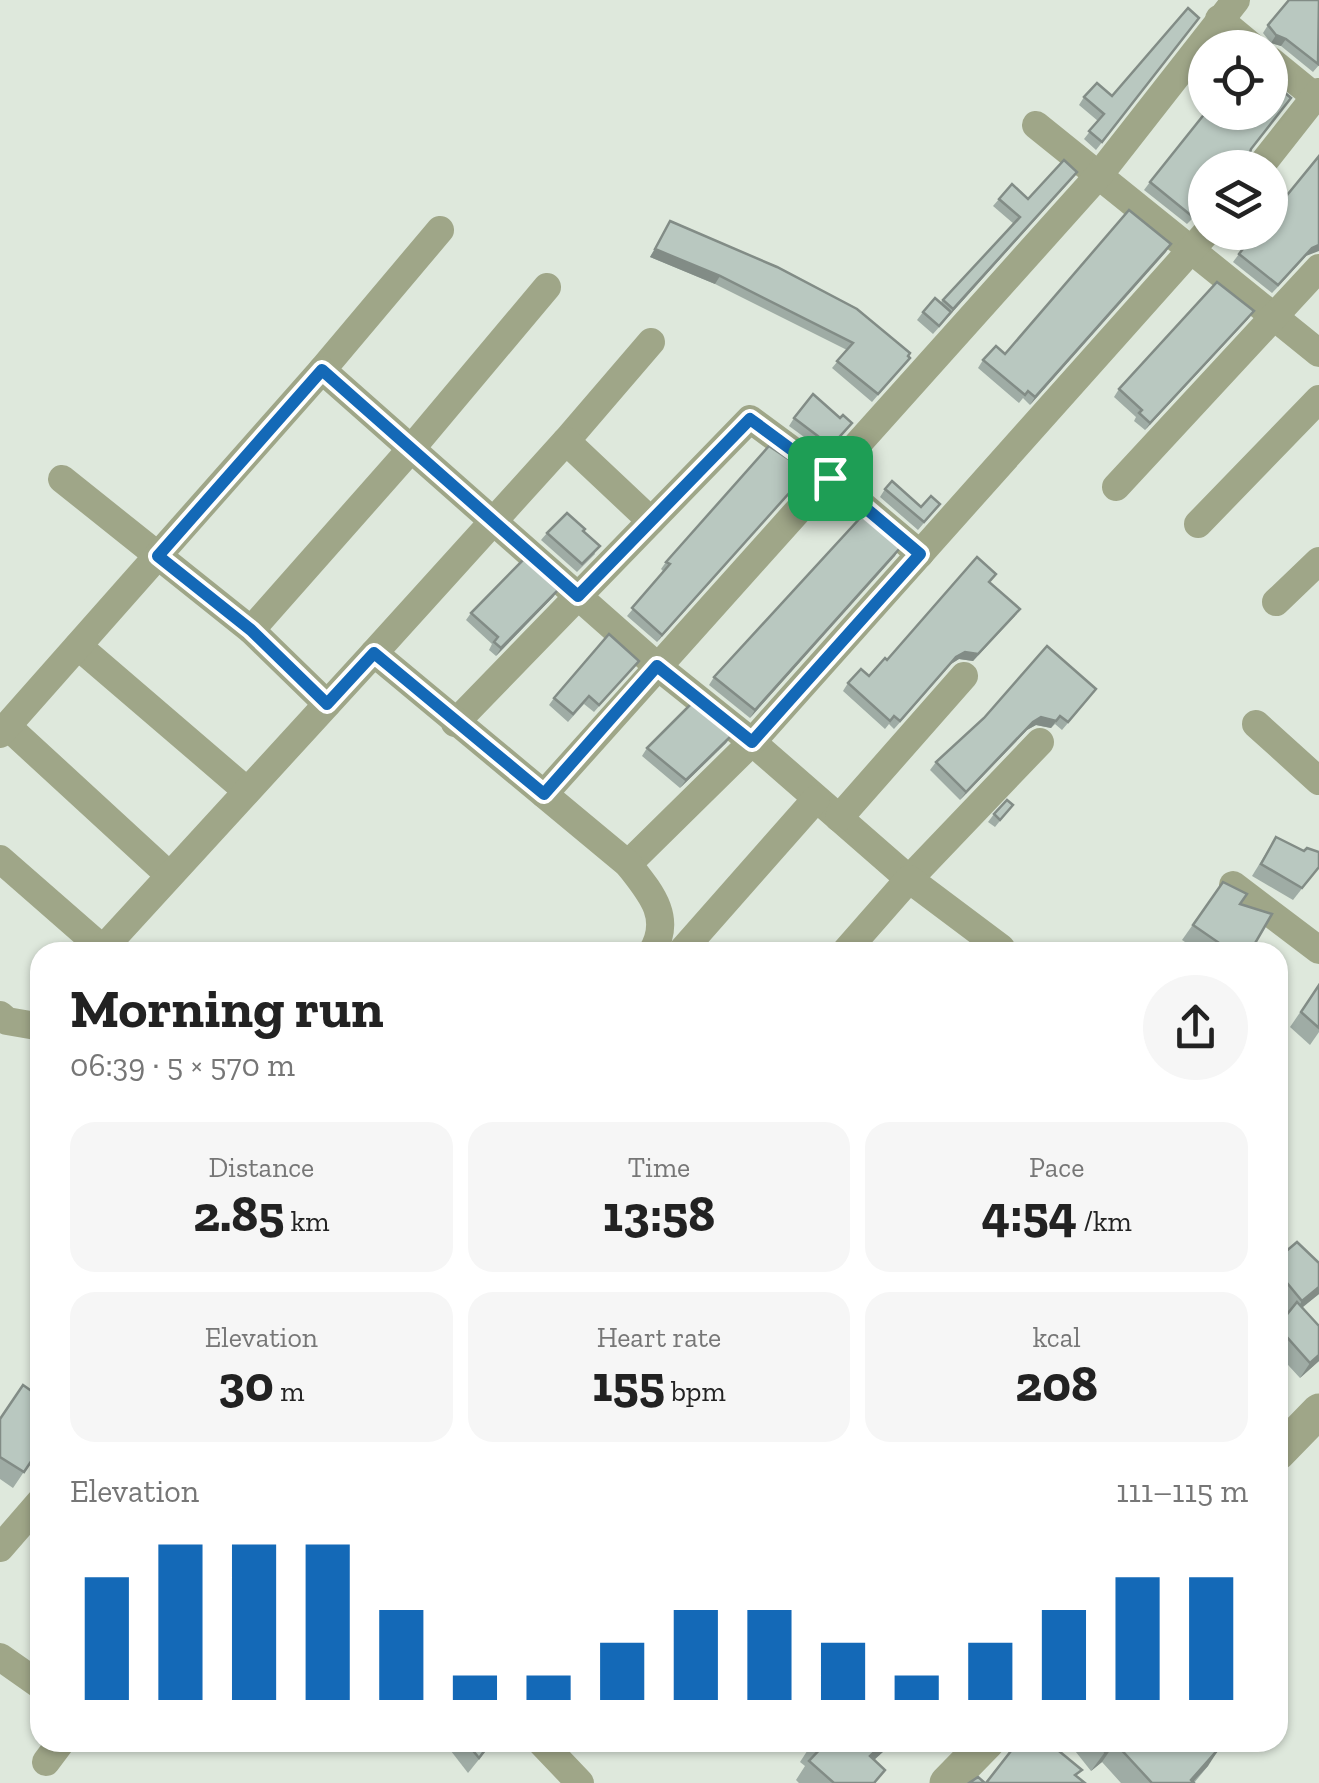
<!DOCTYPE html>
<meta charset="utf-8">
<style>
:root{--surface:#fff;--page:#f6f6f6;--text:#222;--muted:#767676;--accent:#1469b7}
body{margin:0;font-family:"Zilla Slab",serif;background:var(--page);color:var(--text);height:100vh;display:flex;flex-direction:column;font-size:38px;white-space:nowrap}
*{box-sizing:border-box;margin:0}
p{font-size:32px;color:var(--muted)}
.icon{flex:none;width:55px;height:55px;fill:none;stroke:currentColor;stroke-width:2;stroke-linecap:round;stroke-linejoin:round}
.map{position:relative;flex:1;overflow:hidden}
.details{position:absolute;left:30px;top:942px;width:1258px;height:810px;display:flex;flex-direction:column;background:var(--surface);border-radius:30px;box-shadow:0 2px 8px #0004}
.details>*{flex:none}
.fabs{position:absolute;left:1188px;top:30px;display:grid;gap:20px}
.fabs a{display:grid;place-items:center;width:100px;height:100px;border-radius:50%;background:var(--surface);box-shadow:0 2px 8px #0004;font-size:50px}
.pin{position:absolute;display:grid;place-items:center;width:85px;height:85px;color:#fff;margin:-42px;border-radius:20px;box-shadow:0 5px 15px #0006}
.round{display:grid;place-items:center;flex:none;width:105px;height:105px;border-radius:52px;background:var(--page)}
.overview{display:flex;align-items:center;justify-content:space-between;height:170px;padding:0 40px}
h1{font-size:55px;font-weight:800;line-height:75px}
.metrics{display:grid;grid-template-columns:repeat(3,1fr);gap:15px;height:170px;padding:10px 40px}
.metrics div{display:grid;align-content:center;border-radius:25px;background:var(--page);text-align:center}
.metrics b{font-size:50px;font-weight:800}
.metrics small{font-size:28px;font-weight:400}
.metrics p{font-size:28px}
.chart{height:280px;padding:20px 40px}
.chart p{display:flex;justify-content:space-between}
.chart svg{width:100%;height:180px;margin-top:10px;stroke:var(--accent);stroke-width:6}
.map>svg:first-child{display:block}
</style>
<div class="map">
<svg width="1319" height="1783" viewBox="0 0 1319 1783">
<rect width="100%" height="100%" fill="#dee8dc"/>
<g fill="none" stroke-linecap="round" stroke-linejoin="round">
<!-- minor -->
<g stroke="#9fa688" stroke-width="28">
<polyline points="1219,19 1254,48"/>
<polyline points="1270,60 1319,100"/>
<polyline points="1036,125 1319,353"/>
<polyline points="1259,168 1319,92"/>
<polyline points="440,230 322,370 657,666 752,742 909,879 1040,742"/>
<polyline points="566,441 651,342"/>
<polyline points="62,479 251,630 327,704"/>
<polyline points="1116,487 1319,268"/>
<polyline points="1198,524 1319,399"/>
<polyline points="1276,602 1319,561"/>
<polyline points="251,630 411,449 547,287"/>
<polyline points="78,646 247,791"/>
<polyline points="374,653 566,441 651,521"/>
<polyline points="455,723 750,419 830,478 920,554"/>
<polyline points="1256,724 1319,781"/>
<polyline points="7,726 169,875"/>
<polyline points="0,734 322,370"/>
<polyline points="544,794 1099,175 1236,0"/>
<polyline points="839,818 964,676"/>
<polyline points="0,859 103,949"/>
<polyline points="628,864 752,742 1207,232"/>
<polyline points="1233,885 1319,950"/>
<path d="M100 952 374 653 628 864C650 892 673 917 652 952"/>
<polyline points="681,952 816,799"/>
<polyline points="845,952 909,879 1001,948 997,952"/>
<polyline points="0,1015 7,1021 36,1026 40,1021"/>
<polyline points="0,1548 40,1502"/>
<polyline points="0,1657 40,1685"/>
<polyline points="541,1742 580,1783"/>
<polyline points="46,1762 61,1742"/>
</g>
<!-- tertiary -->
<g stroke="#9fa688" stroke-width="35">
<polyline points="1278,1453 1319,1411"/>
<polyline points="947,1783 987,1742"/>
</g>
</g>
<!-- wall -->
<g fill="#9faca5">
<polygon points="1319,0 1319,65 1313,72 1281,46 1271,43 1263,33 1268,25"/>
<polygon points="1199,18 1096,150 1084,139 1098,121 1079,105 1084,97 1112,96"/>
<polygon points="1250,151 1247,161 1243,168 1205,168 1205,206 1187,224 1144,190 1150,182"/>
<polygon points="1077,172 933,334 917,320 923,312 941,302 1014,224 993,206 999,199 1028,199"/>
<polygon points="670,221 908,356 910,358 872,402 832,368 847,350 715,284 650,257"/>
<polygon points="1171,244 1030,405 1023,398 1019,403 978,368 983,360 1005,354"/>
<polygon points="1239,254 1306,256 1272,293 1233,262"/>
<polygon points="1248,319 1145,430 1134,421 1136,417 1114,397 1119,389"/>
<polygon points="794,418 846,430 826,453 789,426"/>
<polygon points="802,479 657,642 627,616 664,572 661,569 666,562"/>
<polygon points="885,489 921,507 934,511 918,530 880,497"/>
<polygon points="583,531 595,554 577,572 541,540 547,533"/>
<polygon points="900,548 750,718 709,685 714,677"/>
<polygon points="990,582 1015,616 973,661 959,659 951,664 894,729 889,724 885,729 843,691 848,683 869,676 887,660"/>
<polygon points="558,590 553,597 496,656 489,650 492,644 466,620 471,613"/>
<polygon points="639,661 594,712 584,704 568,722 549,705 554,698"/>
<polygon points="1091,696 1062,730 1055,724 1051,728 1036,725 1027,730 960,800 930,770 936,762"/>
<polygon points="731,736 726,743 680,788 642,756 647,748"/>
<polygon points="1013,805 995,827 988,822 994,814"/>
<polygon points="1276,837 1319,867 1293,900 1252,876"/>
<polygon points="1223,882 1250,952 1200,952 1182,940"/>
<polygon points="1319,985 1319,1032 1310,1045 1290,1027"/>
<polygon points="1278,1258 1319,1294 1302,1307 1319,1326 1319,1361 1300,1378 1278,1354 1278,1321 1284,1318 1288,1313 1278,1300"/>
<polygon points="40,1381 40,1457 36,1454 13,1488 0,1479 0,1419 33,1392"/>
<polygon points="444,1742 493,1742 468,1773"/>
<polygon points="813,1742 894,1742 874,1760 876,1783 799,1783 796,1780 805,1766 800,1762"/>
<polygon points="1068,1742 1217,1742 1208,1766 1194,1783 1121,1783 1102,1762 1091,1771"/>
</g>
<!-- shaded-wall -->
<g fill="#828c86">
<polygon points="1276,35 1286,39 1281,46 1271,43"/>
<polygon points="1077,172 1071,180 948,317 953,309"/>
<polygon points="1171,244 1166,252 1030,405 1035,397"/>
<polygon points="1319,245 1319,251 1306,256 1272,293 1312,248"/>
<polygon points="655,249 720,276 715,284 650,257"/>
<polygon points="1254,311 1248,319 1145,430 1150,423"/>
<polygon points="808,472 802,479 657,642 662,635"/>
<polygon points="900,548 895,556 750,718 755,710"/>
<polygon points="558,590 553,597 496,656 501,648"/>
<polygon points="1020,609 973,661 959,659 951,664 894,729 956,657"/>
<polygon points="1060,716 1051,728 1036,725 1027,730 960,800 966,792 1033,722 1041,717"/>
<polygon points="731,736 726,743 680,788 686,780"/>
<polygon points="1319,1287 1319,1294 1292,1316 1302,1301"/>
<polygon points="1319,1355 1319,1361 1300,1378 1310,1363"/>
<polygon points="885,1742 894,1742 856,1776 870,1756"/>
<polygon points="1115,1743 1102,1762 1091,1771 1105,1752"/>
<polygon points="1221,1746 1208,1766 1192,1783 1189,1783"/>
</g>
<!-- building -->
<g fill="#b9c8c0" stroke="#828c86" stroke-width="2.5">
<polygon points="1289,0 1319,0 1318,64 1286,39 1276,35 1268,25"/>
<polygon points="1188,8 1199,18 1102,142 1089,131 1104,114 1084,97 1097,83 1112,96"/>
<polygon points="1270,80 1291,98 1251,149 1247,161 1241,168 1205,168 1205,204 1193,217 1150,182 1206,112 1270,112"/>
<polygon points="1319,156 1319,245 1312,248 1278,285 1239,254 1256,232 1270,232 1270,216"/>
<polygon points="1064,160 1077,172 953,309 943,300 1020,217 999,199 1012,184 1028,199"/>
<polygon points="1129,210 1171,244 1035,397 1028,391 1025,395 983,360 996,346 1005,354"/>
<polygon points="670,221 777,267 857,309 910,353 908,356 910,358 878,394 837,361 853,343 720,276 655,249"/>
<polygon points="1217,282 1254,311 1150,423 1139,413 1142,410 1119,389"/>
<polygon points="935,298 951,312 939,326 923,312"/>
<polygon points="813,394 840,418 843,415 852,423 831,446 794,418"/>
<polygon points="769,446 808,472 662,635 632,608 670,564 666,562"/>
<polygon points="892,481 921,507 931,496 940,504 924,522 885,489"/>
<polygon points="567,513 585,529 583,531 600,546 582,564 547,533"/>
<polygon points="862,516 900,548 755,710 714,677"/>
<polygon points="977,557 996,574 989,582 1020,609 978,654 965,652 956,657 900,721 894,716 890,721 848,683 861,669 869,676 885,658 887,660"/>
<polygon points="524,559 558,590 501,648 494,642 498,637 471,613"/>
<polygon points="609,634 639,661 599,705 589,696 573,714 554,698"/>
<polygon points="1047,646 1096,689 1068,722 1060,716 1056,721 1041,717 1033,722 966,792 936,762 984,718"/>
<polygon points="691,704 731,736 686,780 647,748"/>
<polygon points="1007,800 1013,805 1000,820 994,814"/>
<polygon points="1276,837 1304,851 1307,848 1319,852 1319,867 1302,888 1261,864"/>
<polygon points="1223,882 1247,894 1240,904 1272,914 1250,952 1222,952 1225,947 1193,925"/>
<polygon points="1319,985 1319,1028 1301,1012"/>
<polygon points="1297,1242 1319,1263 1319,1287 1302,1301 1278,1272 1278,1258"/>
<polygon points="1297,1302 1319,1326 1319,1355 1310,1363 1278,1327 1278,1321 1284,1318"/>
<polygon points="40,1382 40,1448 24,1472 0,1457 0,1419 23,1385 33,1392"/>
<polygon points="466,1742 491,1742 479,1758"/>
<polygon points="814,1742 885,1742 870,1756 885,1770 874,1783 834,1783 809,1761 821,1748"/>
<polygon points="1018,1742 1048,1742 1082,1770 1075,1775 1085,1783 986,1783"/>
<polygon points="1097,1742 1217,1742 1221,1746 1191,1780 1194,1783 1152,1783 1115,1743 1105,1752"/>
<polygon points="978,1777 985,1783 969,1783"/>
</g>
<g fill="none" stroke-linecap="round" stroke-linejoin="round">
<defs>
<polygon id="route" points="322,370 578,596 750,419 830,478 920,554 752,742 657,666 544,794 374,653 327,704 251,630 158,556"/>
</defs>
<!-- route casing -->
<use href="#route" stroke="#fff" stroke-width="20"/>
<!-- route -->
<use href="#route" stroke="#1469b7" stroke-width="12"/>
</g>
</svg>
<div class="fabs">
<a><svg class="icon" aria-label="locate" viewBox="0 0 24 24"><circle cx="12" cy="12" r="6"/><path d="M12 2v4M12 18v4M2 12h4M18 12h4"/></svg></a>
<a><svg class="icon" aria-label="layers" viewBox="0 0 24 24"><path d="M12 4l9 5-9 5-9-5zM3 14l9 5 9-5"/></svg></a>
</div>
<div class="pin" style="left:830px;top:478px;background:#1e9e55"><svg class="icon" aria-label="arrive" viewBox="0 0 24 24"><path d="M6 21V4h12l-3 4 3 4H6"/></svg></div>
<section class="details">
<div class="overview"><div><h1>Morning run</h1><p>06:39 · 5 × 570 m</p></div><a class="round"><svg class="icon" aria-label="share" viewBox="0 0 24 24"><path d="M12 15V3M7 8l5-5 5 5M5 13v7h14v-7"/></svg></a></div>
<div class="metrics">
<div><p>Distance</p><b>2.85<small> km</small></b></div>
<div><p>Time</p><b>13:58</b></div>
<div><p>Pace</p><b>4:54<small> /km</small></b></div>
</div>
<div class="metrics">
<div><p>Elevation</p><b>30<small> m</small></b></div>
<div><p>Heart rate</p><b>155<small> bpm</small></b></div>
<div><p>kcal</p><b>208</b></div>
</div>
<div class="chart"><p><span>Elevation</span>111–115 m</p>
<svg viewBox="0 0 160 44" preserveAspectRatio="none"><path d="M5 44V14M15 44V6M25 44V6M35 44V6M45 44V22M55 44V38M65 44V38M75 44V30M85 44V22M95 44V22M105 44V30M115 44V38M125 44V30M135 44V22M145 44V14M155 44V14"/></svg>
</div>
</section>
</div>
